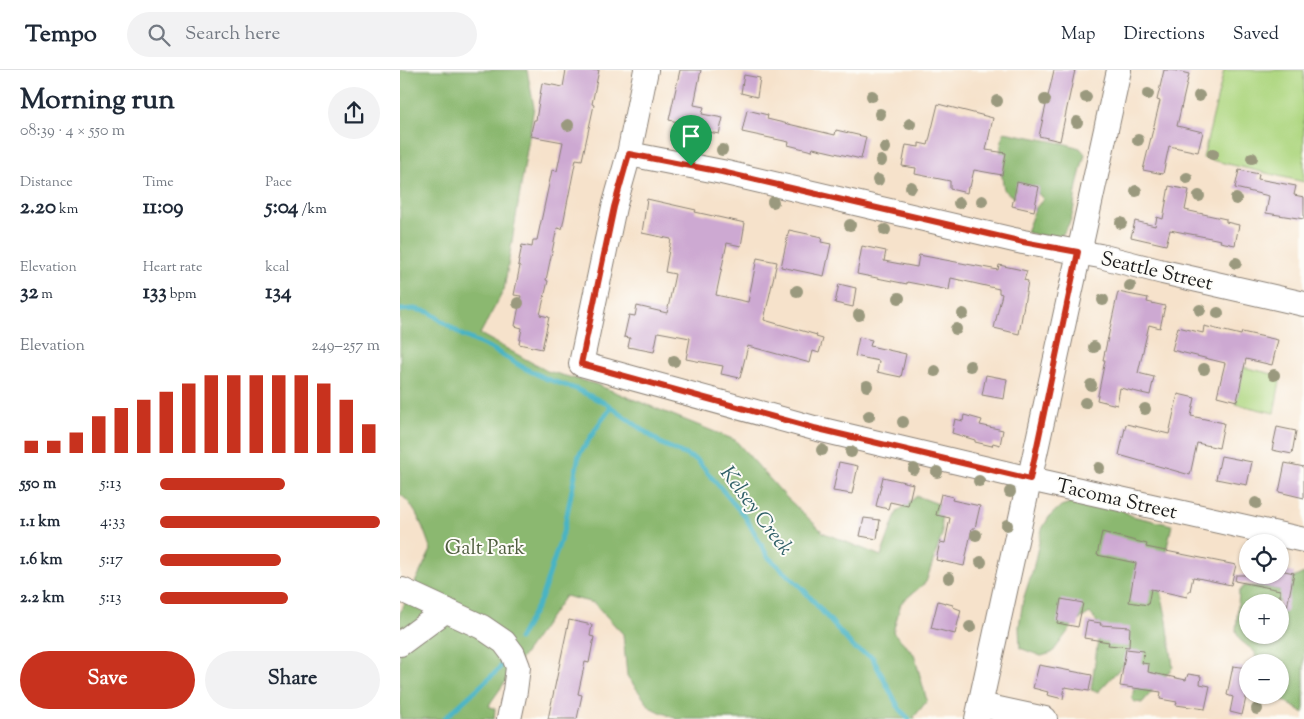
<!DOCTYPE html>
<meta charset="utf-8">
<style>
:root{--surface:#fff;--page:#f2f2f3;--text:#1f2937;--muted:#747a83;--line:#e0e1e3;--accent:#c8321e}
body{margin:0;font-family:"Sorts Mill Goudy",serif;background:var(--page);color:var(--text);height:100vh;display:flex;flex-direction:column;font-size:19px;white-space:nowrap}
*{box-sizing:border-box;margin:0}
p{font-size:16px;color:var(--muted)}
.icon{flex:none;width:28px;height:28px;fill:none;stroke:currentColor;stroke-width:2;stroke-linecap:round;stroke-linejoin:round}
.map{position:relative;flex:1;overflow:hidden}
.sheet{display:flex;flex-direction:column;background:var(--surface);width:400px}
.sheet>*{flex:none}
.buttons{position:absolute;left:839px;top:464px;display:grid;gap:10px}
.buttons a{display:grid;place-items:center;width:50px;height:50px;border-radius:50%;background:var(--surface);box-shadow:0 1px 4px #0004;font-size:25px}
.pin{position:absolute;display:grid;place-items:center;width:42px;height:42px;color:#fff;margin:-51px -21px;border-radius:50% 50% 50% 0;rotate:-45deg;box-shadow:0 0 5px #0007}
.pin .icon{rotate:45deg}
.round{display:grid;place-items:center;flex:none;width:52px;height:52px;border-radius:26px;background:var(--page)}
.summary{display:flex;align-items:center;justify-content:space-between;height:85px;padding:0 20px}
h1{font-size:28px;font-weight:700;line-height:38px}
.stats{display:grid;grid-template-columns:repeat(3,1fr);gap:8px;height:85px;padding:5px 20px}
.stats div{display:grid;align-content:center}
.stats b{font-size:21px;font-weight:700}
.stats small{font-size:14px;font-weight:400}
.stats p{font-size:14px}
.chart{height:140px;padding:10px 20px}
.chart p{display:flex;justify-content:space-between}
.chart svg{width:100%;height:90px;margin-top:5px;stroke:var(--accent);stroke-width:6}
.cta{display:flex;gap:10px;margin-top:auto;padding:10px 20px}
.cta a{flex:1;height:58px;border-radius:30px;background:var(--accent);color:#fff;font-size:20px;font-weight:700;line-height:58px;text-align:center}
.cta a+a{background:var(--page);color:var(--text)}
ul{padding:0 20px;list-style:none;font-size:16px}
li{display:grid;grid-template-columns:80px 60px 1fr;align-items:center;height:38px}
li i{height:12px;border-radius:6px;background:var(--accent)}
header{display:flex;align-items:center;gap:30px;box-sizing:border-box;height:70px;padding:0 25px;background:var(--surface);border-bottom:1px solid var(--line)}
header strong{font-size:24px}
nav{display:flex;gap:28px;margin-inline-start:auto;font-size:18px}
.search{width:350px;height:45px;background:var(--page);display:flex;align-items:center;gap:12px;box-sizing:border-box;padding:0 18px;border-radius:28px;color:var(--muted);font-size:19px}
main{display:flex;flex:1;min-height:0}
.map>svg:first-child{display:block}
</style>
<header>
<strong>Tempo</strong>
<div class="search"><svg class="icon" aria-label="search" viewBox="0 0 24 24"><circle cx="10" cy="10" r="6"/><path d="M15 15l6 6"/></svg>Search here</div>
<nav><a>Map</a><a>Directions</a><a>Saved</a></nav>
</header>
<main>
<section class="sheet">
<div class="summary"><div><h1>Morning run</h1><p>08:39 · 4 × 550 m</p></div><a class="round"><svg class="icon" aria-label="share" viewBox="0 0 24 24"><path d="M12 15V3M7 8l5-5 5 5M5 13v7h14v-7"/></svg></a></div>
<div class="stats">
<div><p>Distance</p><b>2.20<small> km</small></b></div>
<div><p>Time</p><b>11:09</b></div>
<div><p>Pace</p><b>5:04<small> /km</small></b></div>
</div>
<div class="stats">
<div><p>Elevation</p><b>32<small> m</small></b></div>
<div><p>Heart rate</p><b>133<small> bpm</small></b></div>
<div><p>kcal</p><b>134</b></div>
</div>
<div class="chart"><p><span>Elevation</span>249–257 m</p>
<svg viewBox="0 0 160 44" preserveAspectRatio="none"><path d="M5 44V38M15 44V38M25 44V34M35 44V26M45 44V22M55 44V18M65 44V14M75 44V10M85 44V6M95 44V6M105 44V6M115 44V6M125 44V6M135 44V10M145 44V18M155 44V30"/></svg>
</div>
<ul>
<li><b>550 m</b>5:13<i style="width:57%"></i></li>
<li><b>1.1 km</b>4:33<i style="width:100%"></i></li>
<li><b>1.6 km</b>5:17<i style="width:55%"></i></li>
<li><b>2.2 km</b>5:13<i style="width:58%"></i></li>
</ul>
<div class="cta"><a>Save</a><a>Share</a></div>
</section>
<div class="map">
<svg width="904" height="649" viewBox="0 0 904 649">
<rect width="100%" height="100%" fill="#fdfcf7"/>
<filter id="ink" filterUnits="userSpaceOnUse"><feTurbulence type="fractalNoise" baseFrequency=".02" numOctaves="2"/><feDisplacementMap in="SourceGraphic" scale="10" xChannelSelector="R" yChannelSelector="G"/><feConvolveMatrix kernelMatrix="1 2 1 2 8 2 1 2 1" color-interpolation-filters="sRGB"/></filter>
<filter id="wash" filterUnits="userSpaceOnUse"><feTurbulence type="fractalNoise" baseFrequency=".0096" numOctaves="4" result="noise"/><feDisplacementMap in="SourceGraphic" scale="20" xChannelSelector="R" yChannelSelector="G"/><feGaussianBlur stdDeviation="1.12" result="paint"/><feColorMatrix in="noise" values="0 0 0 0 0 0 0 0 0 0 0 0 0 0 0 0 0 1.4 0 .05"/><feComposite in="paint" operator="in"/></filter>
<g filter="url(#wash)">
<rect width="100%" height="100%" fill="#f6e2cb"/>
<!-- green -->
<g fill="#afd781" stroke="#667a4e">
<polygon points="824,0 904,0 904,112 803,88"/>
<polygon points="843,297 881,306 874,343 836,334"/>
</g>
<!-- forest -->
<g fill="#8bb86f" stroke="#546a46" fill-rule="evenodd">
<path d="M0 0H127L134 37 104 220 80 264 147 301 195 314 335 370 386 427 424 463 481 486 497 442 517 426 541 435 542 465 526 512 501 533 493 562 514 584 527 631 514 647 515 649H277L251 638 227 606 223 564 194 533 165 526 91 632 89 636 95 639 94 649H0V543L31 480C24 461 17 437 0 424Z"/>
<path d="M604 62 666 74 680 78 685 84C683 93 680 102 678 111 672 138 677 147 658 170L626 162 635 139 643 129 635 120 614 128 604 120C601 101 598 80 604 62Z"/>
<polygon points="676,431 720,439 732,446 772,455 759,512 767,551 773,597 742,633 735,632 732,629 737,600 725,593 698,622 691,620 700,556 690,543 675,552 652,583 641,586 620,578 619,557 623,530 633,499 642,459 649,447 661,436"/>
<path d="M904 503V643L886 632 876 629 877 625H880V592H856L855 582 840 570 836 561 839 522 844 516 864 517 890 522 893 508ZM848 532H880V565H848Z"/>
</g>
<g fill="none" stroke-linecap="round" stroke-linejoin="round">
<!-- stream -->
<g stroke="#48b4c4" stroke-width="5">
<polyline points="0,240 14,239 29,242 62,265 92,279 124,298 147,309 176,319 207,334 262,374 297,390 346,448 368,487 402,518 454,578 472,587 500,640 509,649"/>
<polyline points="119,569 141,529 164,459 179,385 201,351 211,338"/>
<polyline points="44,649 97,601 103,593"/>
</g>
</g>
<g id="blocks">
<!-- building -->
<g fill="#cda9d2">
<polygon points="166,0 199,0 192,34 194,35 182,90 176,89 162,159 157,158 146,210 148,211 140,245 149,247 142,279 119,274 122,258 115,256 121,226 114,225 120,196 118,195 122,175 132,177 133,170 137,170 152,100 157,101 163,72 130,66 134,50 136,50 142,13 163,17"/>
<polygon points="280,0 301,0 294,35 304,37 302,44 323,48 319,64 298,60 299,57 269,50"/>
<polygon points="654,0 675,0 660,71 639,66"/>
<polygon points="764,0 773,0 789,4 777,56 803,62 798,82 769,76 763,104 743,100 760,31 757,30"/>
<polygon points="344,5 360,8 357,27 341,23"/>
<polygon points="538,34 593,48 586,80 606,83 602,105 574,100 570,117 568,117 567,123 550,119 550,111 515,104 516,98 502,96 506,75 519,77 519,73 528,75"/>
<polygon points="347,40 368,45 367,49 435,65 436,60 466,67 461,89 413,78 412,81 388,75 389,72 342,62"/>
<polygon points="839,100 859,104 858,109 896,116 894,125 904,127 904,149 866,143 869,126 835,118"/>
<polygon points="617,112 639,117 634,141 612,136"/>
<polygon points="769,116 789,120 785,140 826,149 826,152 839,155 835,175 820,172 821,170 770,160 766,175 731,167 735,151 755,156 757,147 763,149"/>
<polygon points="247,129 296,140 295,142 345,153 341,176 327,173 316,225 348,232 357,188 377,192 364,250 417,265 416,267 423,269 419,283 413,281 410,293 348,276 340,308 321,304 323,296 286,289 290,268 258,262 254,282 228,277 230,268 224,267 229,245 235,246 237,236 267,243 275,204 265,202 271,169 242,163"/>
<polygon points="389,160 422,167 421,172 431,174 424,206 381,197"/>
<polygon points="462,176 486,181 484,191 517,197 519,185 598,200 599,195 627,201 624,210 628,211 619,264 594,258 602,224 599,223 599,219 551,208 549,220 507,212 507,214 457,204"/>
<polygon points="439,214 456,218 453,237 435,233"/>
<polygon points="718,222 748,228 747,232 765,236 760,258 749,255 738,303 754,307 750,325 720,318 717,335 697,330 705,290 703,290"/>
<polygon points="804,256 841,265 842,262 878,270 872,295 846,289 837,331 817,326 825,293 772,280 778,257 803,263"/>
<polygon points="459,267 472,270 470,276 506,284 501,307 477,302 479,291 455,286"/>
<polygon points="586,305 607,309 604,329 582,325"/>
<polygon points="778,324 795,328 791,346 824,353 819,378 797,373 790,405 719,385 726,354 769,364"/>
<polygon points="564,345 582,350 580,355 603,360 600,375 593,373 592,376 575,372 575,370 552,363 555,349 563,351"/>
<polygon points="877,357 896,361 892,384 872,380"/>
<polygon points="821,386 852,392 847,415 816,409"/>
<polygon points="439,392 458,396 452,424 433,421"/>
<polygon points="885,393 904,397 904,428 879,422"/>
<polygon points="483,407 513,414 508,436 490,432 488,439 476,436"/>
<polygon points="541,424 553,427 552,430 580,436 575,458 572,458 564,496 536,490 540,472 545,473 550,448 536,445"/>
<polygon points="464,448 480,450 477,469 460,466"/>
<polygon points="702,462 747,474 746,477 836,495 831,515 793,507 790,521 788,521 787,527 751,519 748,535 729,532 736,493 697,485"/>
<polygon points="880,500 894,503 886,542 880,542 880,520 835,511 836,505 880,505"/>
<polygon points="661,529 683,533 678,557 657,553"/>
<polygon points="538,531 553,535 553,537 561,540 555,564 531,558"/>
<polygon points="169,550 192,555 190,566 194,567 189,593 185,592 178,624 182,625 177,649 148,649"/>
<polygon points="687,551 701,553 700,555 730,557 729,577 708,575 709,572 684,568"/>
<polygon points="726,579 744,581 742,593 749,594 748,602 786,610 788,604 801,606 800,614 810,616 805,639 776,635 777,632 760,629 761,622 720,616"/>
<polygon points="639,595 692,605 689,621 665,617 663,629 647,625 648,622 633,618"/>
<polygon points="833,596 848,598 848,619 842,645 830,642 833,627 827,625"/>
</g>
</g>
</g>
<g filter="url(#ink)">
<use href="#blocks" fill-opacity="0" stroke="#897f74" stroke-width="1"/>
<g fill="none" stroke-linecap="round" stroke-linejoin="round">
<defs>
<g id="minor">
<polyline points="246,0 229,84 214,137 181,294 414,358 630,409 904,470"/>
<polyline points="229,84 322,102 623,172 700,186 763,202 904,234"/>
<polyline points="2,520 82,557 104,572 113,584 118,597 115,621 109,649"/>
<polyline points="0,574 46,540"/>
<polyline points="580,635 645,649"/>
<polyline points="577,649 719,0"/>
</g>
</defs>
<!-- minor casing -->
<use href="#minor" stroke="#897f74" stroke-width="26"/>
<!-- minor -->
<use href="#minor" stroke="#fff" stroke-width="24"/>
</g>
<!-- trees -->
<g fill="#9a997e">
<circle cx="748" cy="24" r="6"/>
<circle cx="472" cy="26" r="6"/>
<circle cx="799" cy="26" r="6"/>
<circle cx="686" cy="27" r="6"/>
<circle cx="645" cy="30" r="6"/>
<circle cx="597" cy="31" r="6"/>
<circle cx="480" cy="44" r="6"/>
<circle cx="677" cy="52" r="6"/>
<circle cx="510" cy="54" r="6"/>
<circle cx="168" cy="55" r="6"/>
<circle cx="738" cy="70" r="6"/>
<circle cx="485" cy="78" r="6"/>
<circle cx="322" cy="80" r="6"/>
<circle cx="813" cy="84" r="6"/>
<circle cx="852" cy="88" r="6"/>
<circle cx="481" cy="91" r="6"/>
<circle cx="787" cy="108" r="6"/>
<circle cx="478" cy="110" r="6"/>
<circle cx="511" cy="117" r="6"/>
<circle cx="736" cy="121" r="6"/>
<circle cx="799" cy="126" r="6"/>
<circle cx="836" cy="129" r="6"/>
<circle cx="582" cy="131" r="6"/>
<circle cx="373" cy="132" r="6"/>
<circle cx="559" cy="133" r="6"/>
<circle cx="721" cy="153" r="6"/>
<circle cx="450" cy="155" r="6"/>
<circle cx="485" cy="160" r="6"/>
<circle cx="836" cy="193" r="6"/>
<circle cx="730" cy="216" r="6"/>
<circle cx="397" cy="221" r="6"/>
<circle cx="499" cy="228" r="6"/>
<circle cx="703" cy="230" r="6"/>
<circle cx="118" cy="233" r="6"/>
<circle cx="800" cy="240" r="6"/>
<circle cx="818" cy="243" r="6"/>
<circle cx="563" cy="244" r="6"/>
<circle cx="459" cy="245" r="6"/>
<circle cx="556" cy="259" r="6"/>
<circle cx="694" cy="277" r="6"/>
<circle cx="274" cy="291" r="6"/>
<circle cx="570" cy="296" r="6"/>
<circle cx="804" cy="299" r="6"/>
<circle cx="535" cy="301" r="6"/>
<circle cx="874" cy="305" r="6"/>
<circle cx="691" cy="315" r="6"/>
<circle cx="467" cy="316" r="6"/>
<circle cx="685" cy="333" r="6"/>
<circle cx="745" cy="339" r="6"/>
<circle cx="469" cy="346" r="6"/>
<circle cx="503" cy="352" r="6"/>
<circle cx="422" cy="380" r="6"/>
<circle cx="451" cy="382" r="6"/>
<circle cx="699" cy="398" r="6"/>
<circle cx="514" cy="399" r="6"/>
<circle cx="537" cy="402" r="6"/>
<circle cx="579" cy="411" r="6"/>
<circle cx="610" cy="422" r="6"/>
<circle cx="856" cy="433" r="6"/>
<circle cx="607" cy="455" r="6"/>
<circle cx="576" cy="465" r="6"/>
<circle cx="581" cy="492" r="6"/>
<circle cx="549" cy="508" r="6"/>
<circle cx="570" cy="557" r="6"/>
<circle cx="857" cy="639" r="6"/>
</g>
</g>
<g fill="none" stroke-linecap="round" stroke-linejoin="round" filter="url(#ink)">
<defs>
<polygon id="route" points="229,84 322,102 623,172 678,182 630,409 414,358 181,294 214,137"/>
</defs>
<!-- route casing -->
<use href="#route" stroke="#fff" stroke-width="10"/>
<!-- route -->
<use href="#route" stroke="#c8321e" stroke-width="6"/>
</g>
<g text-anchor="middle" stroke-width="4" stroke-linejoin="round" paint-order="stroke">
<!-- street labels -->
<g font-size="20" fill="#1c1c1c" stroke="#fdfcf7">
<text transform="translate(757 200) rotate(13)" y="7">Seattle Street</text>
<text transform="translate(717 428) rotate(13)" y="7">Tacoma Street</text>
</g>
<!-- park labels -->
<g font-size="20" fill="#4f5d3f" stroke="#fdfcf7">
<text x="85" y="484">Galt Park</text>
</g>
<!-- water labels -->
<g font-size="21" font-style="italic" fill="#306068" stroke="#fdfcf7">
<text transform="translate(357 440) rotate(53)" y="7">Kelsey Creek</text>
</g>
</g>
</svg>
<div class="buttons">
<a><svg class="icon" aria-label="locate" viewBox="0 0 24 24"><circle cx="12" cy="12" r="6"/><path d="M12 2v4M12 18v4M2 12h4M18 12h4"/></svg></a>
<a>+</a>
<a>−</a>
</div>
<div class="pin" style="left:291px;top:96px;background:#1e9e55"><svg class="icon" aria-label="arrive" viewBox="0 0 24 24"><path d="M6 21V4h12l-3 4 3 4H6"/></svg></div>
</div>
</main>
